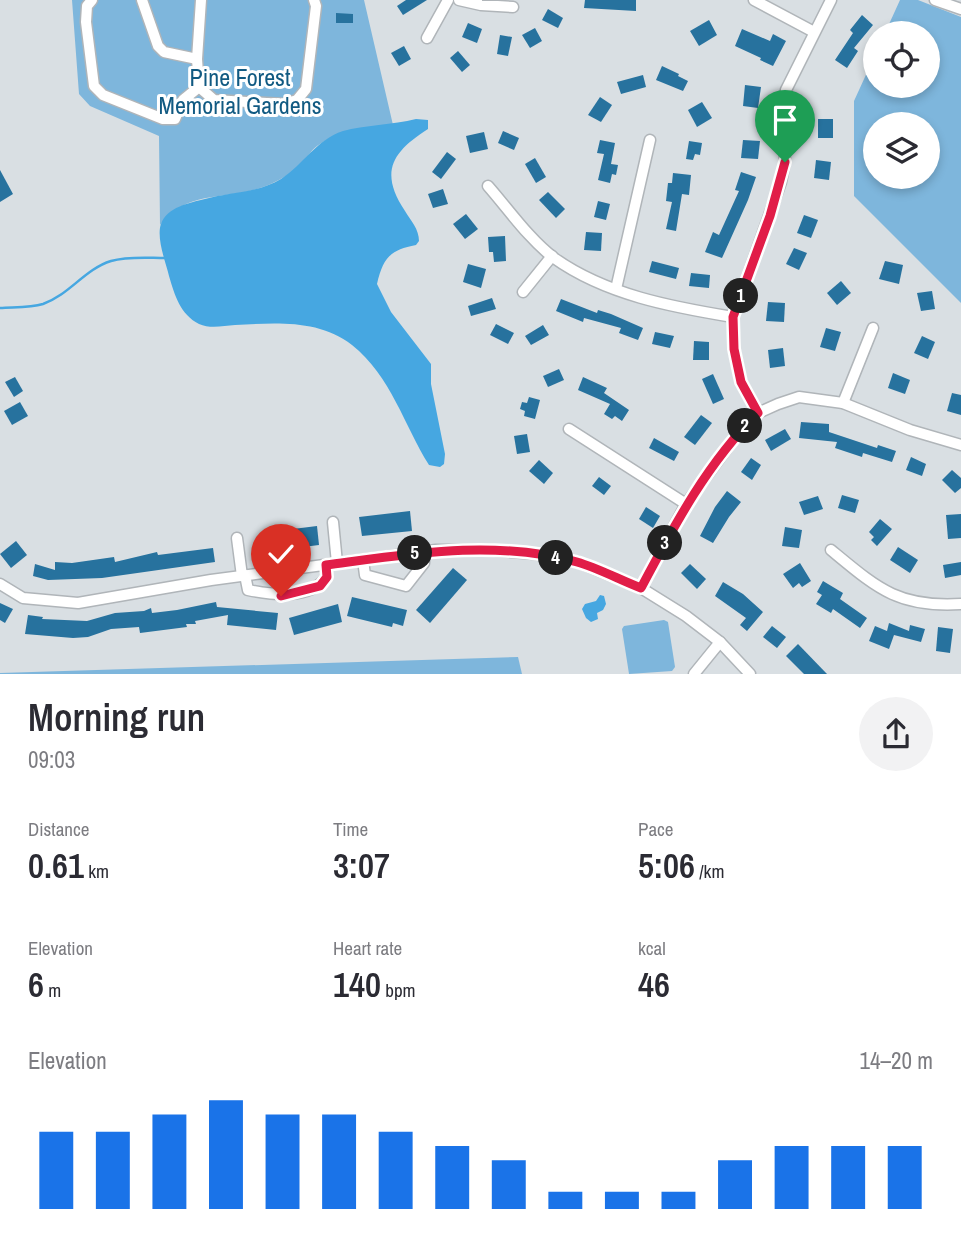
<!DOCTYPE html>
<meta charset="utf-8">
<style>
:root{--surface:#fff;--page:#f2f2f3;--text:#2b2b33;--muted:#7c7c81;--accent:#1a73e8}
body{margin:0;font-family:"Archivo Narrow",sans-serif;background:var(--page);color:var(--text);height:100vh;display:flex;flex-direction:column;font-size:26px;white-space:nowrap}
*{box-sizing:border-box;margin:0}
p{font-size:23px;color:var(--muted)}
.icon{flex:none;width:38px;height:38px;fill:none;stroke:currentColor;stroke-width:2;stroke-linecap:round;stroke-linejoin:round}
.map{position:relative;height:674px;overflow:hidden}
.side{display:flex;flex-direction:column;background:var(--surface);flex:1}
.side>*{flex:none}
.controls{position:absolute;left:863px;top:21px;display:grid;gap:14px}
.controls a{display:grid;place-items:center;width:77px;height:77px;border-radius:50%;background:var(--surface);box-shadow:0 4px 10px #0003;font-size:35px}
.pin{position:absolute;display:grid;place-items:center;width:60px;height:60px;color:#fff;margin:-72px -30px;border-radius:50% 50% 50% 0;rotate:-45deg;box-shadow:0 0 7px #0007}
.pin .icon{rotate:45deg}
.km{position:absolute;width:35px;height:35px;margin:-18px;border-radius:50%;background:#222;color:#fff;font-size:19px;line-height:35px;text-align:center}
.round{display:grid;place-items:center;flex:none;width:74px;height:74px;border-radius:37px;background:var(--page)}
.overview{display:flex;align-items:center;justify-content:space-between;height:119px;padding:0 28px}
h1{font-size:38px;font-weight:600;line-height:52px}
.figures{display:grid;grid-template-columns:repeat(3,1fr);gap:10px;height:119px;padding:7px 28px}
.figures div{display:grid;align-content:center}
.figures b{font-size:35px;font-weight:600}
.figures small{font-size:19px;font-weight:400}
.figures p{font-size:19px}
.chart{height:196px;padding:14px 28px}
.chart p{display:flex;justify-content:space-between}
.chart svg{width:100%;height:126px;margin-top:7px;stroke:var(--accent);stroke-width:6}
.map>svg:first-child{display:block}
</style>
<div class="map">
<svg width="961" height="674" viewBox="0 0 961 674">
<rect width="100%" height="100%" fill="#d9dfe3"/>
<!-- green -->
<g fill="#7eb6dc" fill-rule="evenodd">
<path d="M72 0H364L393 125C365 128 341 129 317 146 311 150 308 157 303 162 293 173 277 182 263 187 225 201 188 189 160 225L159 136 90 106 79 94Z"/>
<path d="M900 0H918L961 17V303L854 196V101L875 55V86H928V33H885ZM875 124H928V177H875Z"/>
<polygon points="664,620 668,622 675,667 672,671 629,674 622,629 624,626"/>
<polygon points="518,657 522,674 0,674 0,673"/>
</g>
<!-- water -->
<g fill="#46a7e1">
<path d="M416 119 428 120V129C392 152 379 172 405 211 411 221 419 229 419 241L416 245C390 250 383 258 377 284L391 312 431 364V384L445 454 444 464 440 467 429 465C404 425 391 376 352 345 319 319 275 323 235 325 223 326 210 329 199 324 180 314 175 296 169 276 166 263 156 238 161 224 167 207 189 203 205 199 230 192 258 193 281 179 304 164 316 140 343 131 364 125 393 125 416 119Z"/>
<polygon points="600,595 604,596 606,604 603,610 597,613 598,619 591,622 586,618 582,609 585,604 596,601"/>
</g>
<g fill="none" stroke-linecap="round" stroke-linejoin="round">
<!-- stream -->
<path stroke="#46a7e1" stroke-width="2.5" d="M0 308C14 307 30 308 43 304 69 295 85 269 111 261 128 256 148 258 165 258"/>
</g>
<!-- building -->
<g fill="#27729e">
<polygon points="406,0 427,0 403,15 397,6"/>
<polygon points="585,0 636,0 636,11 584,8"/>
<polygon points="548,9 563,18 558,28 542,20"/>
<polygon points="336,13 353,14 353,23 336,23"/>
<polygon points="862,15 873,25 854,48 858,51 847,68 835,60 853,33 850,30"/>
<polygon points="709,20 717,35 699,46 690,31"/>
<polygon points="468,23 482,29 477,43 462,37"/>
<polygon points="535,28 542,41 530,48 522,35"/>
<polygon points="742,29 770,41 773,34 786,41 773,66 760,60 761,58 735,46"/>
<polygon points="500,35 512,37 508,56 497,54"/>
<polygon points="404,46 411,59 399,66 391,53"/>
<polygon points="458,51 470,65 462,72 450,58"/>
<polygon points="662,66 679,74 678,76 688,81 683,91 656,80"/>
<polygon points="643,75 646,87 621,94 617,82"/>
<polygon points="745,85 761,87 758,108 743,106"/>
<polygon points="600,97 612,105 601,122 588,115"/>
<polygon points="702,102 712,118 697,127 688,110"/>
<rect x="818" y="119" width="15" height="19"/>
<polygon points="503,131 519,138 514,150 498,143"/>
<polygon points="484,132 488,149 470,153 466,136"/>
<polygon points="600,140 615,143 611,164 618,165 616,175 612,174 610,183 598,180 604,154 597,153"/>
<polygon points="743,140 760,141 758,159 741,158"/>
<polygon points="689,141 702,143 700,155 695,154 693,160 686,159"/>
<polygon points="447,152 456,159 441,179 432,172"/>
<polygon points="535,158 546,177 536,183 525,164"/>
<polygon points="816,160 831,162 829,180 814,178"/>
<polygon points="0,170 13,194 0,202"/>
<polygon points="741,172 756,177 748,200 722,258 705,252 713,232 719,235 739,191 735,190"/>
<polygon points="673,173 691,175 689,195 682,194 676,231 666,229 672,202 666,201 668,183 672,183"/>
<polygon points="443,189 448,204 433,208 428,194"/>
<polygon points="548,192 565,209 556,218 539,200"/>
<polygon points="598,201 610,204 606,220 594,217"/>
<polygon points="466,214 478,229 465,239 453,224"/>
<polygon points="804,215 818,220 811,238 797,233"/>
<polygon points="586,232 602,233 601,251 584,250"/>
<polygon points="505,236 506,261 494,262 493,252 489,252 488,237"/>
<polygon points="794,248 807,253 799,270 786,264"/>
<polygon points="652,261 679,268 676,279 649,272"/>
<polygon points="885,261 903,265 899,284 879,279"/>
<polygon points="468,264 486,269 481,288 463,282"/>
<polygon points="691,273 710,275 709,288 689,286"/>
<polygon points="841,281 851,293 837,305 827,293"/>
<polygon points="932,291 935,309 921,311 917,293"/>
<polygon points="492,298 496,309 471,316 468,306"/>
<polygon points="561,299 597,313 598,310 611,314 643,328 638,340 619,333 621,328 584,318 583,322 556,311"/>
<polygon points="768,302 785,303 784,322 766,321"/>
<polygon points="496,324 514,333 508,344 490,335"/>
<polygon points="543,325 549,335 531,345 525,336"/>
<polygon points="826,328 841,332 835,351 820,347"/>
<polygon points="655,332 674,336 670,348 652,344"/>
<polygon points="922,336 935,342 928,359 914,353"/>
<polygon points="694,341 709,342 709,360 693,360"/>
<polygon points="783,348 785,366 770,368 768,350"/>
<polygon points="559,369 564,380 548,387 543,376"/>
<polygon points="893,373 910,380 905,394 888,388"/>
<polygon points="713,374 724,399 713,404 702,379"/>
<polygon points="15,377 23,391 14,397 5,382"/>
<polygon points="583,377 607,388 604,393 629,410 622,421 615,416 612,419 604,414 610,404 578,390"/>
<polygon points="952,393 961,395 961,415 947,411"/>
<polygon points="529,397 540,400 535,419 524,416 525,411 520,409 522,402 527,403"/>
<polygon points="20,402 28,416 12,425 4,411"/>
<polygon points="701,415 712,423 695,445 684,437"/>
<polygon points="801,422 829,424 829,432 877,448 878,445 896,451 892,462 863,453 862,457 835,448 837,442 799,438"/>
<polygon points="785,429 791,439 771,451 765,440"/>
<polygon points="527,434 530,452 517,454 514,436"/>
<polygon points="654,438 679,452 674,461 649,448"/>
<polygon points="911,457 926,464 922,476 906,470"/>
<polygon points="751,458 761,465 752,480 741,472"/>
<polygon points="539,460 553,473 544,484 529,471"/>
<polygon points="952,470 961,478 961,488 955,493 942,480"/>
<polygon points="599,477 611,486 604,495 592,486"/>
<polygon points="727,491 741,502 729,517 713,543 700,536 715,507"/>
<polygon points="842,495 859,500 855,513 838,508"/>
<polygon points="818,496 823,509 804,515 799,502"/>
<polygon points="646,507 660,516 653,528 639,519"/>
<polygon points="410,511 412,531 362,536 359,517"/>
<polygon points="961,514 961,538 948,539 946,515"/>
<polygon points="880,519 892,529 877,546 871,540 874,537 869,532"/>
<polygon points="317,526 319,545 263,552 261,533"/>
<polygon points="785,527 802,530 799,548 782,546"/>
<polygon points="16,541 27,555 11,568 0,554"/>
<polygon points="898,547 918,560 910,573 890,560"/>
<polygon points="213,548 215,562 102,578 48,580 33,576 35,564 55,570 55,562 72,563 114,557 115,562 157,552 158,555"/>
<polygon points="961,562 961,575 945,578 943,565"/>
<polygon points="800,563 811,581 802,587 799,583 793,588 783,574"/>
<polygon points="690,564 706,579 697,589 681,573"/>
<polygon points="453,568 467,580 430,623 416,610"/>
<polygon points="823,581 843,593 840,599 867,618 860,628 833,609 831,613 816,604 822,595 817,592"/>
<polygon points="723,582 743,594 763,612 747,631 740,625 746,618 715,596"/>
<polygon points="352,597 407,610 403,626 393,623 392,627 347,616"/>
<polygon points="216,602 217,607 278,613 276,630 227,625 228,615 195,621 196,624 186,624 187,627 140,633 139,627 111,629 88,637 73,638 25,634 28,615 43,617 42,619 87,621 115,613 144,611 151,608 152,613 177,610"/>
<polygon points="0,603 13,609 5,623 0,620"/>
<polygon points="338,604 342,622 294,635 289,618"/>
<polygon points="889,623 909,631 910,625 925,629 921,642 894,635 889,649 869,641 875,626 887,631"/>
<polygon points="772,626 786,637 777,648 763,637"/>
<polygon points="938,627 953,629 950,653 936,651"/>
<polygon points="798,644 827,674 804,674 786,656"/>
</g>
<g fill="none" stroke-linecap="round" stroke-linejoin="round">
<defs>
<g id="minor">
<polyline points="92,0 87,6 86,22 94,86 103,95 163,119 175,119 183,100 199,87"/>
<polyline points="142,0 158,46 164,52 197,59"/>
<polyline points="201,0 197,59 199,87 214,100 284,104 297,100 306,89 316,6 314,0"/>
<polyline points="459,0 481,5 513,7"/>
<polyline points="754,0 814,32"/>
<polyline points="935,0 961,9"/>
<polyline points="427,38 448,0"/>
<path d="M488 186C509 210 529 239 554 258 606 295 672 307 733 317"/>
<polyline points="616,289 650,140"/>
<polyline points="523,292 552,256"/>
<polyline points="843,403 873,328"/>
<polyline points="758,413 741,382 734,349 733,317 781,182 785,162 783,119 786,90 831,0"/>
<polyline points="569,429 686,504"/>
<polyline points="333,522 337,563"/>
<polyline points="237,538 242,576"/>
<path d="M831 550C877 588 898 608 961 604"/>
<polyline points="363,560 365,575 406,586 424,563 424,551"/>
<path d="M245 575 248 590C273 595 309 600 327 577L326 565"/>
<polyline points="0,584 23,598 78,603 211,580 436,550 488,550 536,554 578,562 641,588 686,616 720,642 750,674"/>
<polyline points="641,588 686,504 739,432 758,413 778,404 799,397 843,403 910,430 961,445"/>
<polyline points="694,674 720,642"/>
</g>
</defs>
<!-- minor casing -->
<use href="#minor" stroke="#b0b5b9" stroke-width="13"/>
<!-- minor -->
<use href="#minor" stroke="#fff" stroke-width="10"/>
</g>
<g fill="none" stroke-linecap="round" stroke-linejoin="round">
<defs>
<path id="route" d="M281 596 320 586 327 577 326 565C409 554 494 539 577 562 598 568 620 580 641 588 674 526 707 463 758 413L741 382 734 349 733 317 770 216 785 162"/>
</defs>
<!-- route casing -->
<use href="#route" stroke="#fff" stroke-width="14"/>
<!-- route -->
<use href="#route" stroke="#e11d48" stroke-width="9"/>
</g>
<g text-anchor="middle" stroke-width="6" stroke-linejoin="round" paint-order="stroke">
<!-- park labels -->
<g font-size="24" fill="#115a82" stroke="#fff">
<text x="240" y="86">Pine Forest<tspan x="240" dy="28">Memorial Gardens</tspan></text>
</g>
</g>
</svg>
<div class="controls">
<a><svg class="icon" aria-label="locate" viewBox="0 0 24 24"><circle cx="12" cy="12" r="6"/><path d="M12 2v4M12 18v4M2 12h4M18 12h4"/></svg></a>
<a><svg class="icon" aria-label="layers" viewBox="0 0 24 24"><path d="M12 4l9 5-9 5-9-5zM3 14l9 5 9-5"/></svg></a>
</div>
<div class="pin" style="left:785px;top:162px;background:#1e9e55"><svg class="icon" aria-label="arrive" viewBox="0 0 24 24"><path d="M6 21V4h12l-3 4 3 4H6"/></svg></div>
<div class="pin" style="left:281px;top:596px;background:#d93025"><svg class="icon" aria-label="check" viewBox="0 0 24 24"><path d="M5 12l5 5 9-10"/></svg></div>
<b class="km" style="left:741px;top:296px">1</b>
<b class="km" style="left:745px;top:426px">2</b>
<b class="km" style="left:665px;top:543px">3</b>
<b class="km" style="left:556px;top:558px">4</b>
<b class="km" style="left:415px;top:553px">5</b>
</div>
<section class="side">
<div class="overview"><div><h1>Morning run</h1><p>09:03</p></div><a class="round"><svg class="icon" aria-label="share" viewBox="0 0 24 24"><path d="M12 15V3M7 8l5-5 5 5M5 13v7h14v-7"/></svg></a></div>
<div class="figures">
<div><p>Distance</p><b>0.61<small> km</small></b></div>
<div><p>Time</p><b>3:07</b></div>
<div><p>Pace</p><b>5:06<small> /km</small></b></div>
</div>
<div class="figures">
<div><p>Elevation</p><b>6<small> m</small></b></div>
<div><p>Heart rate</p><b>140<small> bpm</small></b></div>
<div><p>kcal</p><b>46</b></div>
</div>
<div class="chart"><p><span>Elevation</span>14–20 m</p>
<svg viewBox="0 0 160 44" preserveAspectRatio="none"><path d="M5 44V17M15 44V17M25 44V11M35 44V6M45 44V11M55 44V11M65 44V17M75 44V22M85 44V27M95 44V38M105 44V38M115 44V38M125 44V27M135 44V22M145 44V22M155 44V22"/></svg>
</div>
</section>
